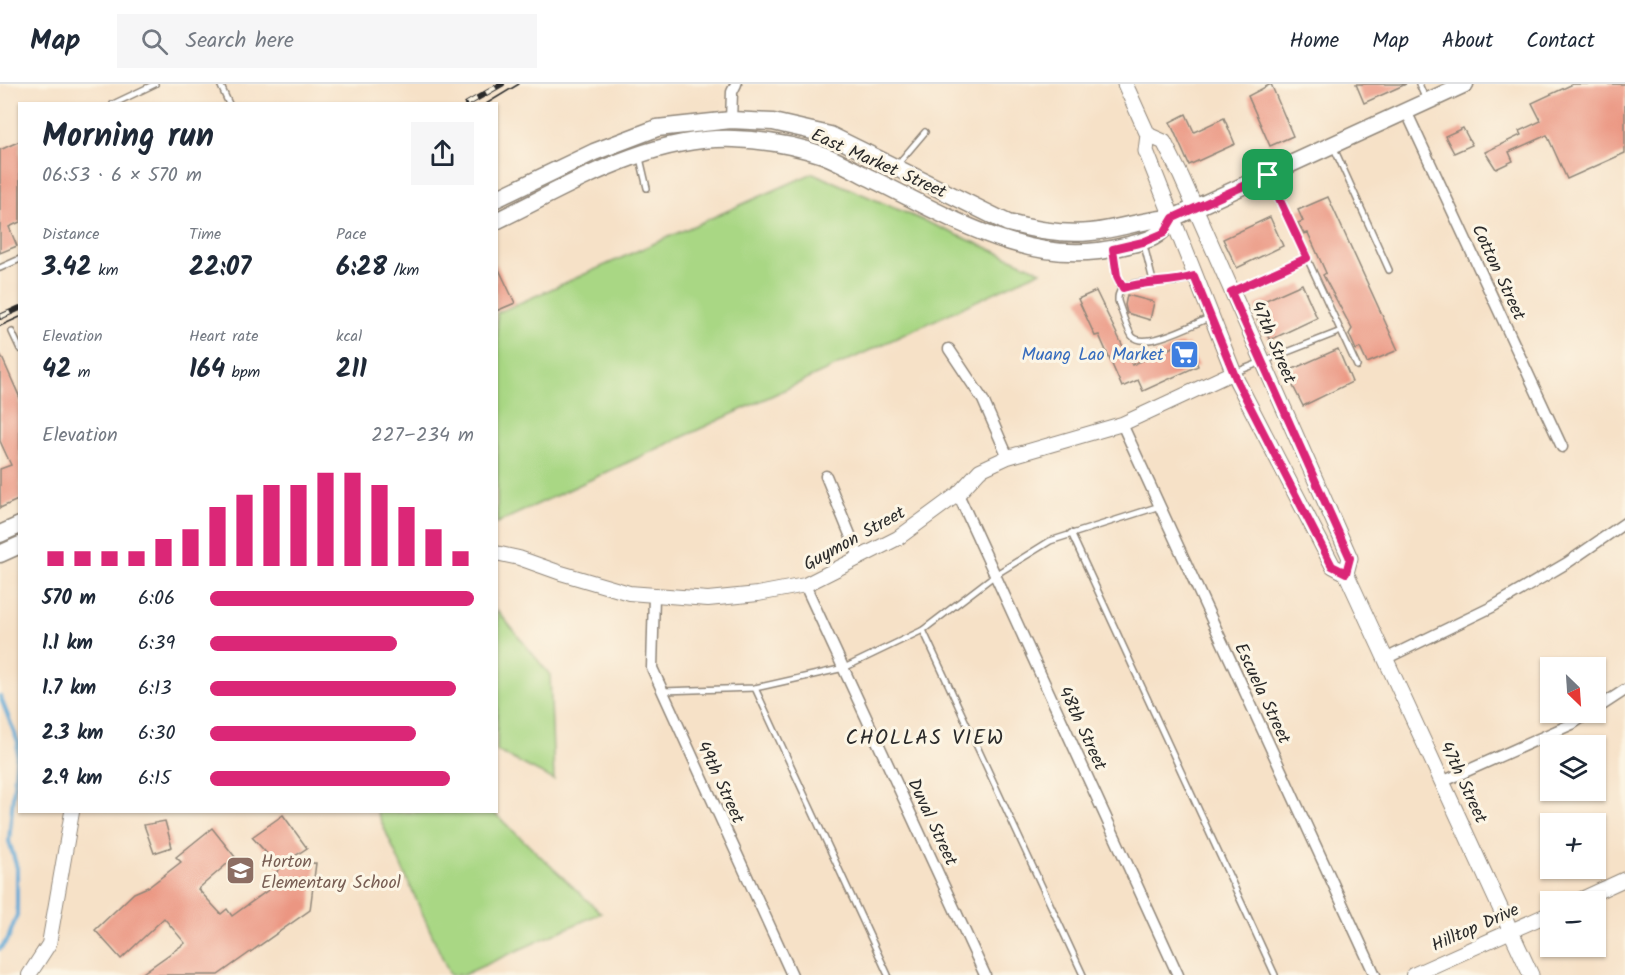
<!DOCTYPE html>
<meta charset="utf-8">
<style>
:root{--surface:#fff;--page:#f6f6f7;--text:#1f2937;--muted:#747a83;--line:#e0e1e3;--accent:#db2777}
body{margin:0;font-family:Kalam,sans-serif;background:var(--page);color:var(--text);height:100vh;display:flex;flex-direction:column;font-size:22px;white-space:nowrap}
*{box-sizing:border-box;margin:0}
p{font-size:20px;color:var(--muted)}
.icon{flex:none;width:33px;height:33px;fill:none;stroke:currentColor;stroke-width:2;stroke-linecap:round;stroke-linejoin:round}
.map{position:relative;flex:1;overflow:hidden}
.sheet{position:absolute;left:18px;top:18px;width:480px;height:711px;display:flex;flex-direction:column;background:var(--surface);border-radius:0px;box-shadow:0 2px 4px #0004}
.sheet>*{flex:none}
.needle{width:39px;rotate:155deg}
.controls{position:absolute;left:1540px;top:573px;display:grid;gap:12px}
.controls a{display:grid;place-items:center;width:66px;height:66px;border-radius:0px;background:var(--surface);box-shadow:0 2px 4px #0004;font-size:30px}
.pin{position:absolute;display:grid;place-items:center;width:51px;height:51px;color:#fff;margin:-26px;border-radius:12px;box-shadow:0 3px 9px #0006}
.round{display:grid;place-items:center;flex:none;width:63px;height:63px;border-radius:0px;background:var(--page)}
.head{display:flex;align-items:center;justify-content:space-between;height:102px;padding:0 24px}
h1{font-size:33px;font-weight:600;line-height:45px}
.figures{display:grid;grid-template-columns:repeat(3,1fr);gap:9px;height:102px;padding:6px 24px}
.figures div{display:grid;align-content:center}
.figures b{font-size:26px;font-weight:600}
.figures small{font-size:16px;font-weight:400}
.figures p{font-size:16px}
.chart{height:168px;padding:12px 24px}
.chart p{display:flex;justify-content:space-between}
.chart svg{width:100%;height:108px;margin-top:6px;stroke:var(--accent);stroke-width:6}
ul{padding:0 24px;list-style:none;font-size:20px}
li{display:grid;grid-template-columns:96px 72px 1fr;align-items:center;height:45px}
li i{height:15px;border-radius:8px;background:var(--accent)}
header{display:flex;align-items:center;gap:36px;box-sizing:border-box;height:84px;padding:0 30px;background:var(--surface);border-bottom:2px solid var(--line)}
header strong{font-size:28px}
nav{display:flex;gap:33px;margin-inline-start:auto;font-size:21px}
.search{width:420px;height:54px;background:var(--page);display:flex;align-items:center;gap:15px;box-sizing:border-box;padding:0 21px;border-radius:0px;color:var(--muted);font-size:22px}
.map>svg:first-child{display:block}
</style>
<header>
<strong>Map</strong>
<div class="search"><svg class="icon" aria-label="search" viewBox="0 0 24 24"><circle cx="10" cy="10" r="6"/><path d="M15 15l6 6"/></svg>Search here</div>
<nav><a>Home</a><a>Map</a><a>About</a><a>Contact</a></nav>
</header>
<div class="map">
<svg width="1625" height="891" viewBox="0 0 1625 891">
<rect width="100%" height="100%" fill="#fcf5e5"/>
<filter id="ink" filterUnits="userSpaceOnUse"><feTurbulence type="fractalNoise" baseFrequency=".0167" numOctaves="2"/><feDisplacementMap in="SourceGraphic" scale="12" xChannelSelector="R" yChannelSelector="G"/><feConvolveMatrix kernelMatrix="1 2 1 2 8 2 1 2 1" color-interpolation-filters="sRGB"/></filter>
<filter id="wash" filterUnits="userSpaceOnUse"><feTurbulence type="fractalNoise" baseFrequency=".008" numOctaves="4" result="noise"/><feDisplacementMap in="SourceGraphic" scale="24" xChannelSelector="R" yChannelSelector="G"/><feGaussianBlur stdDeviation="1.35" result="paint"/><feColorMatrix in="noise" values="0 0 0 0 0 0 0 0 0 0 0 0 0 0 0 0 0 1.4 0 .05"/><feComposite in="paint" operator="in"/></filter>
<g filter="url(#wash)">
<rect width="100%" height="100%" fill="#f6e1c7"/>
<!-- green -->
<g fill="#a9d784" stroke="#6a8158" stroke-width="1.5">
<polygon points="813,89 1041,187 497,439 497,229"/>
<polygon points="497,526 550,591 554,696 497,667"/>
<polygon points="377,728 493,728 601,829 463,891 450,891"/>
</g>
<g fill="none" stroke-linecap="round" stroke-linejoin="round">
<!-- stream -->
<polyline stroke="#5fa8d6" stroke-width="4" points="0,612 18,658 9,757 17,784 17,831 8,855 0,865"/>
</g>
<g id="blocks">
<!-- building -->
<g fill="#eb9682">
<polygon points="1271,0 1293,52 1270,62 1248,12"/>
<polygon points="1356,0 1406,0 1364,19"/>
<polygon points="1573,0 1625,0 1625,69 1567,95 1547,51 1509,68 1513,77 1496,85 1485,68 1521,51 1519,47 1541,37 1532,19"/>
<polygon points="1186,30 1194,48 1224,34 1235,60 1189,81 1170,38"/>
<polygon points="1463,44 1472,61 1454,69 1445,52"/>
<polygon points="20,57 20,138 9,143 17,162 0,169 0,66"/>
<polygon points="1328,113 1398,266 1367,279 1360,264 1356,266 1349,250 1352,245 1323,191 1326,189 1308,149 1304,150 1298,139 1303,137 1298,126"/>
<polygon points="1270,133 1283,162 1237,184 1223,155"/>
<polygon points="496,179 515,219 496,227"/>
<polygon points="1302,200 1317,234 1270,256 1264,246 1261,247 1257,234 1260,233 1255,221"/>
<polygon points="1096,207 1132,281 1182,259 1184,262 1188,260 1198,282 1143,307 1138,296 1122,303 1099,251 1095,252 1078,215"/>
<polygon points="1127,211 1154,218 1150,236 1127,229 1125,221"/>
<polygon points="1338,265 1352,298 1303,322 1286,288"/>
<polygon points="0,269 20,314 20,415 0,424 0,385 11,381 0,357"/>
<polygon points="283,731 307,764 283,780 316,779 310,826 218,891 140,891 185,859 164,834 121,875 95,846 134,809 150,802 181,778 176,773 212,744 235,773 198,805 221,830 227,825 232,832 271,804 279,783 252,753"/>
<polygon points="165,737 172,763 154,769 144,741"/>
</g>
</g>
</g>
<g filter="url(#ink)">
<use href="#blocks" fill-opacity="0" stroke="#908679" stroke-width="1.5"/>
<g fill="none" stroke-linecap="round" stroke-linejoin="round">
<defs>
<g id="service">
<polyline points="220,0 229,20"/>
<polyline points="1419,0 1426,16"/>
<polyline points="113,20 155,0"/>
<polyline points="1333,62 1389,186"/>
<polyline points="640,74 647,104"/>
<polyline points="897,81 925,48"/>
<polyline points="1269,92 1357,282"/>
<polyline points="1144,161 1153,197"/>
<polyline points="1113,165 1117,192 1123,204"/>
<polyline points="0,184 20,175"/>
<path d="M1193 193C1187 195 1180 197 1174 198 1158 199 1116 192 1118 217 1122 228 1126 243 1132 252 1144 267 1196 239 1211 233"/>
<polyline points="1235,207 1307,174"/>
<polyline points="12,248 20,265"/>
<polyline points="1236,288 1341,247"/>
<polyline points="1071,449 1275,891"/>
<polyline points="923,546 1083,891"/>
<polyline points="755,604 888,891"/>
<polyline points="663,607 755,604 844,584 923,546 995,491 1050,457 1160,422"/>
</g>
<g id="minor">
<polyline points="1406,27 1562,363"/>
<polyline points="731,36 732,8 736,0"/>
<polyline points="949,265 983,316 1008,373"/>
<polyline points="1122,340 1375,891"/>
<polyline points="826,392 860,475"/>
<polyline points="958,410 1178,891"/>
<polyline points="805,501 985,891"/>
<polyline points="654,512 652,584 792,891"/>
<polyline points="1385,575 1492,523 1567,479 1625,439"/>
<polyline points="1596,625 1625,606"/>
<polyline points="1442,698 1572,640 1590,628"/>
</g>
<g id="tertiary">
<polyline points="496,469 519,474 561,489 629,509 708,515 758,510 805,501 898,454 958,410 980,386 1008,373 1122,340 1234,288"/>
<polyline points="1575,818 1625,795"/>
<polyline points="29,891 49,860 72,728"/>
<polyline points="1413,891 1551,829"/>
</g>
<g id="secondary">
<polyline points="1125,0 1148,51 1146,67 1237,297 1333,482 1346,489 1531,891"/>
<polyline points="1148,51 1164,58 1181,92 1350,474 1346,489"/>
</g>
<g id="primary">
<path d="M496 115 594 68 657 44 731 36 773 38 830 51 1008 139C1035 146 1063 151 1091 148 1119 145 1145 135 1173 134L1465 0"/>
<path d="M496 137C571 101 648 52 734 55 766 56 794 61 823 71 839 77 854 86 868 93 947 131 1029 186 1120 163 1145 157 1159 156 1173 134"/>
<polyline points="0,450 20,441"/>
<polyline points="0,470 20,461"/>
</g>
</defs>
<!-- service casing -->
<use href="#service" stroke="#908679" stroke-width="8"/>
<!-- minor casing -->
<use href="#minor" stroke="#908679" stroke-width="13"/>
<!-- tertiary casing -->
<use href="#tertiary" stroke="#908679" stroke-width="16"/>
<!-- secondary casing -->
<use href="#secondary" stroke="#908679" stroke-width="17"/>
<!-- primary casing -->
<use href="#primary" stroke="#908679" stroke-width="19"/>
<!-- service -->
<use href="#service" stroke="#fff" stroke-width="5"/>
<!-- minor -->
<use href="#minor" stroke="#fff" stroke-width="10"/>
<!-- tertiary -->
<use href="#tertiary" stroke="#fff" stroke-width="14"/>
<!-- secondary -->
<use href="#secondary" stroke="#fff" stroke-width="15"/>
<!-- primary -->
<use href="#primary" stroke="#fff" stroke-width="16"/>
<!-- tram -->
<g stroke="#2b2b2b" stroke-width="1.5">
<polyline points="486,20 519,0"/>
<polyline points="0,242 20,233"/>
</g>
<defs>
<g id="rail">
<polyline points="467,20 502,0"/>
<polyline points="0,233 20,224"/>
</g>
</defs>
<!-- rail casing -->
<use href="#rail" stroke="#2b2b2b" stroke-width="6"/>
<!-- rail -->
<use href="#rail" stroke="#fcf5e5" stroke-width="4" stroke-dasharray="11" stroke-linecap="butt"/>
</g>
</g>
<g fill="none" stroke-linecap="round" stroke-linejoin="round" filter="url(#ink)">
<defs>
<path id="route" d="M1268 91 1307 174 1231 208 1350 474 1346 489 1332 482 1237 297 1194 192C1170 200 1147 196 1123 204L1117 192 1113 165 1143 158 1164 149 1173 134Z"/>
</defs>
<!-- route casing -->
<use href="#route" stroke="#fff" stroke-width="12"/>
<!-- route -->
<use href="#route" stroke="#db2777" stroke-width="8"/>
</g>
<!-- icons -->
<defs>
<symbol id="supermarket-square" viewBox="-11 -11 22 22"><rect x="-9" y="-9" width="18" height="18" rx="4" fill="#3f7fe0" stroke="#fcf5e5"/><path d="M-6-5.5h2.5l.6 2H6L4.5 2H-2.5L-4.4-4H-6ZM-1.5 3.2a1.3 1.3 0 1 0 .1 0ZM3 3.2a1.3 1.3 0 1 0 .1 0Z" fill="#fff"/></symbol>
<symbol id="school-square" viewBox="-11 -11 22 22"><rect x="-9" y="-9" width="18" height="18" rx="4" fill="#8d6e63" stroke="#fcf5e5"/><path d="M0-5L7-2L0 1L-7-2ZM-4 1L0 2.5L4 1V4Q0 6-4 4Z" fill="#fff"/></symbol>
</defs>
<g fill-rule="evenodd">
<use href="#supermarket-square" x="1168" y="254" width="33" height="33"/>
<use href="#school-square" x="224" y="770" width="33" height="33"/>
</g>
<g text-anchor="middle" stroke-width="6" stroke-linejoin="round" paint-order="stroke">
<!-- street labels -->
<g font-size="18" fill="#2b2b2b" stroke="#fcf5e5">
<text transform="translate(879 79) rotate(24)" y="6">East Market Street</text>
<text transform="translate(1499 188) rotate(65)" y="6">Cotton Street</text>
<text transform="translate(1274 258) rotate(67)" y="6">47th Street</text>
<text transform="translate(854 454) rotate(-29)" y="6">Guymon Street</text>
<text transform="translate(1263 609) rotate(65)" y="6">Escuela Street</text>
<text transform="translate(1083 644) rotate(65)" y="6">48th Street</text>
<text transform="translate(721 698) rotate(65)" y="6">49th Street</text>
<text transform="translate(1464 698) rotate(65)" y="6">47th Street</text>
<text transform="translate(933 738) rotate(65)" y="6">Duval Street</text>
<text transform="translate(1475 843) rotate(-24)" y="6">Hilltop Drive</text>
</g>
<!-- shop labels -->
<g font-size="18" fill="#366cbe" stroke="#fcf5e5" text-anchor="end">
<text x="1164" y="276">Muang Lao Market</text>
</g>
<!-- education labels -->
<g font-size="18" fill="#785e54" stroke="#fcf5e5" text-anchor="start">
<text x="261" y="783">Horton<tspan x="261" dy="21">Elementary School</tspan></text>
</g>
<!-- quarter labels -->
<g font-size="21" letter-spacing="1.5" fill="#2b2b2b" stroke="#fcf5e5">
<text x="925" y="660">CHOLLAS VIEW</text>
</g>
</g>
</svg>
<div class="controls">
<a><svg class="needle" viewBox="-14 -14 28 28"><path d="M0-13l5 13h-10z" fill="#e53935"/><path d="M0 13l5-13h-10z" fill="#747a83"/></svg></a>
<a><svg class="icon" aria-label="layers" viewBox="0 0 24 24"><path d="M12 4l9 5-9 5-9-5zM3 14l9 5 9-5"/></svg></a>
<a>+</a>
<a>−</a>
</div>
<div class="pin" style="left:1268px;top:91px;background:#1e9e55"><svg class="icon" aria-label="arrive" viewBox="0 0 24 24"><path d="M6 21V4h12l-3 4 3 4H6"/></svg></div>
<section class="sheet">
<div class="head"><div><h1>Morning run</h1><p>06:53 · 6 × 570 m</p></div><a class="round"><svg class="icon" aria-label="share" viewBox="0 0 24 24"><path d="M12 15V3M7 8l5-5 5 5M5 13v7h14v-7"/></svg></a></div>
<div class="figures">
<div><p>Distance</p><b>3.42<small> km</small></b></div>
<div><p>Time</p><b>22:07</b></div>
<div><p>Pace</p><b>6:28<small> /km</small></b></div>
</div>
<div class="figures">
<div><p>Elevation</p><b>42<small> m</small></b></div>
<div><p>Heart rate</p><b>164<small> bpm</small></b></div>
<div><p>kcal</p><b>211</b></div>
</div>
<div class="chart"><p><span>Elevation</span>227–234 m</p>
<svg viewBox="0 0 160 44" preserveAspectRatio="none"><path d="M5 44V38M15 44V38M25 44V38M35 44V38M45 44V33M55 44V29M65 44V20M75 44V15M85 44V11M95 44V11M105 44V6M115 44V6M125 44V11M135 44V20M145 44V29M155 44V38"/></svg>
</div>
<ul>
<li><b>570 m</b>6:06<i style="width:100%"></i></li>
<li><b>1.1 km</b>6:39<i style="width:71%"></i></li>
<li><b>1.7 km</b>6:13<i style="width:93%"></i></li>
<li><b>2.3 km</b>6:30<i style="width:78%"></i></li>
<li><b>2.9 km</b>6:15<i style="width:91%"></i></li>
</ul>
</section>
</div>
